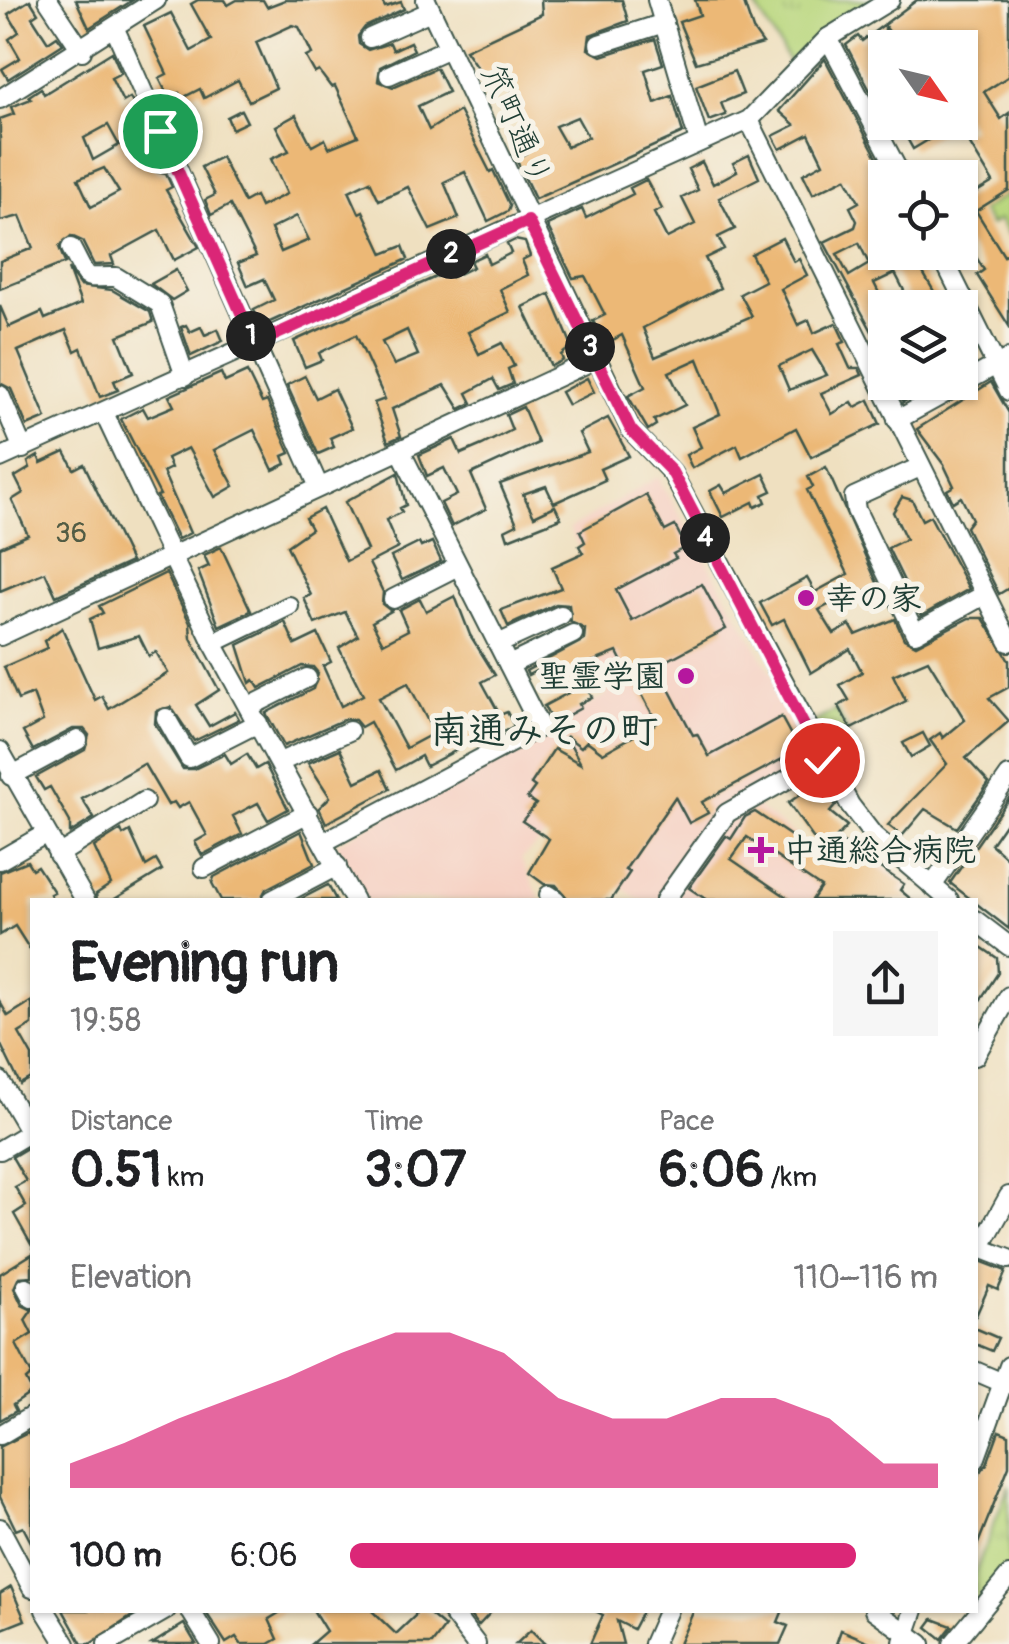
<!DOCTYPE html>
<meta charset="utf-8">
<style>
:root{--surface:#fff;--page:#f6f6f6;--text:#202124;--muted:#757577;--accent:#db2777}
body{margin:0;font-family:Pangolin,"Klee One",sans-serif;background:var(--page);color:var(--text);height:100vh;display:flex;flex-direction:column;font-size:38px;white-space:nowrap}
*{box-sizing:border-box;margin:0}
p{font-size:32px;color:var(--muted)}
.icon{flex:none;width:55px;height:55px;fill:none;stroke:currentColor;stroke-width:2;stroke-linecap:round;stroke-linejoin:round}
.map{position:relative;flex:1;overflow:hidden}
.panel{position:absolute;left:30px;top:898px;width:948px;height:715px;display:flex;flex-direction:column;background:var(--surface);border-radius:0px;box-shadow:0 2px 8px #0004}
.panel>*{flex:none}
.needle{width:65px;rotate:124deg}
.fabs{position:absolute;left:868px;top:30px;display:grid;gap:20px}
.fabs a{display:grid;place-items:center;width:110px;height:110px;border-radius:0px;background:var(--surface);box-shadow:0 2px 8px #0004;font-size:50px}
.pin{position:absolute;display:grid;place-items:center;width:85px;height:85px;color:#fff;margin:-42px;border:5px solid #fff;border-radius:50%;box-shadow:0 2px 10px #0007}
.km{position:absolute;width:50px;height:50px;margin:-25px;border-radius:50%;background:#222;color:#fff;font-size:28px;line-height:50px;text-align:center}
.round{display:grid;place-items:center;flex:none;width:105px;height:105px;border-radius:0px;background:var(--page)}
.headline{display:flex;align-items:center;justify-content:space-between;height:170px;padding:0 40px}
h1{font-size:55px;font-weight:700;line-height:75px}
.stats{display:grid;grid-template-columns:repeat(3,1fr);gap:15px;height:170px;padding:10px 40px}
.stats div{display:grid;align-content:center}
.stats b{font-size:50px;font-weight:700}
.stats small{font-size:28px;font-weight:400}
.stats p{font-size:28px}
.chart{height:280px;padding:20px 40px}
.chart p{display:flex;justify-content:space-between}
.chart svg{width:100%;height:180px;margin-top:10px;fill:var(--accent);opacity:.7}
ul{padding:0 40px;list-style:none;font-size:32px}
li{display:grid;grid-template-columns:160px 120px 1fr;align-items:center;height:75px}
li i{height:25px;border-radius:12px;background:var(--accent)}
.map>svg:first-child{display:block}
</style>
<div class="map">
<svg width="1009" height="1644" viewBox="0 0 1009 1644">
<defs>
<pattern id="grass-tufts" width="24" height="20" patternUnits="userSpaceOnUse" patternTransform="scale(2.5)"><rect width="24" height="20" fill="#b9d77e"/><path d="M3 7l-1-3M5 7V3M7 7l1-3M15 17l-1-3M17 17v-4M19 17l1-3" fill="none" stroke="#9fb96e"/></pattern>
</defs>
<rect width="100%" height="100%" fill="#f7f3e8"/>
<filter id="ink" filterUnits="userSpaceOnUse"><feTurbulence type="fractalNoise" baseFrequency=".01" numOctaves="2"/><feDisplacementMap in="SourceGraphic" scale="20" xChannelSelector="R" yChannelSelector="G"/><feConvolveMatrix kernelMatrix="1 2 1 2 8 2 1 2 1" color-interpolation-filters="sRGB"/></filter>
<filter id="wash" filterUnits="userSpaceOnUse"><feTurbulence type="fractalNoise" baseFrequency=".0048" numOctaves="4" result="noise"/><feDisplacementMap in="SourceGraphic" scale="40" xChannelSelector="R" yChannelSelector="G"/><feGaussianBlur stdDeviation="2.25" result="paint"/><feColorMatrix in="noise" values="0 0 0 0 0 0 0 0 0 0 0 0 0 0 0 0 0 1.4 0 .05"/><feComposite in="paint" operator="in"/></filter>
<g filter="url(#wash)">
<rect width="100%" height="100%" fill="#efe0c0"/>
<!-- built -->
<g fill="#f6d2c4">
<polygon points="658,477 822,760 727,813 665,900 640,900 545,836 521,859 541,900 365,900 336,844 607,695 590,657 626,637 569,529"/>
<polygon points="754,805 831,861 848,838 908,886 898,900 673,900 719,829"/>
</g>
<!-- grass -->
<g fill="url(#grass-tufts)" stroke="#6c8a59" stroke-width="2.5">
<polygon points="752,0 875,0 813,41 790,63"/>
<polygon points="1009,193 1009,236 999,220 990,225 981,211"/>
<polygon points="836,710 849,733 821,747 809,725"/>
<polygon points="1009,1485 1009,1573 975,1604 975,1573"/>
</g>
<g id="blocks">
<!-- building -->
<g fill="#ecb876" fill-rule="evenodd">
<polygon points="30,0 38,13 32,17 48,42 57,36 63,44 8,79 2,69 20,58 9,39 19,32 8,14"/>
<polygon points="76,0 133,0 89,28"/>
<path d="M198 0H225L228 5 237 0H263L267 7 285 0H381L385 7 401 2 404 9 365 27 358 36 359 44 368 50 390 43 393 50 410 42 414 50 380 67 378 81 393 87 436 68 448 92 418 106 429 130 459 111 490 172 493 170 510 206 508 211 488 221 465 172 444 182 459 218 430 230 408 187 379 200 370 181 349 191 359 213 363 211 383 254 403 246 408 259 261 326 254 310 274 300 264 279 248 286 238 263 256 256 230 205 211 215 205 200 215 195 201 167 221 157 244 202 255 196 260 207 287 194 271 159 289 151 276 126 296 115 312 146 325 139 329 148 358 136 335 86 331 87 319 71 315 73 306 57 312 54 299 27 293 25 256 42 276 88 249 101 238 80 204 98 200 89 182 98 179 93 169 98 159 78 167 74 144 26 171 13 191 51 211 40 191 4ZM297 216 309 240 281 252 271 229Z"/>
<path d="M541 0H622L628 21 590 35 588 49 602 56 655 39 663 64 645 70 655 103 672 96 683 133 535 199 516 159 526 153 522 141 533 137 511 88 517 85 507 64 483 76 465 50 542 14ZM577 117 588 137 567 147 555 126Z"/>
<polygon points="695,0 743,0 753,30 763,44 696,63 679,22 700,15"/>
<polygon points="917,0 1009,0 1009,76 984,92 1001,119 1009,113 1009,190 976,211 1004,256 1009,253 1009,326 977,275 984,270 960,231 960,202 993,182 963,133 972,128 960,109 960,32 937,48 901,48 885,26 885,119 846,45 858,36 862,41"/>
<path d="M112 52 121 73 111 78 123 102 130 98 138 111 130 116 157 172 166 174 172 187 166 190 199 247 174 260 159 230 111 256 114 264 94 265 82 241 71 236 59 247 65 263 0 289V261L33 248 20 216 0 221V119L14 114 11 107 31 99 29 96 41 88 44 94ZM108 125 119 145 93 160 84 138ZM104 168 119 192 91 207 78 179Z"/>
<path d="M825 59 888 178 879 187 885 200V252H900L909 269 918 264 939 300 913 308 895 273 874 283 885 305V365L872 339 875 337 824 242 855 227 857 221 850 207 859 202 846 178 813 194 803 174 823 163 809 134 780 149 773 136 795 125 779 111ZM859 243 869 264 849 276 837 254Z"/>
<polygon points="734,71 743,94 721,103 726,115 709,121 696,86"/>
<polygon points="241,110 247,122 232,129 227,117"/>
<polygon points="898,122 938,122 943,131 913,149"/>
<path d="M749 155 759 178 719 198 735 229 718 237 724 249 705 258 720 288 643 328 655 357 752 316 740 294 765 281 751 254 782 238 794 262 799 259 807 275 781 289 798 325 809 320 814 333 836 323 845 342 839 344 850 368H859L862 375 821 393 832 414 852 402 855 407 869 400 880 424 811 457 796 428 742 457 737 445 692 468 686 455 701 447 692 427 720 414 698 359 669 372 685 405 654 420 656 425 648 430 628 396 645 387 622 335 611 341 608 335 602 338 593 321 605 315 585 276 573 278 547 225 582 209 586 218 633 194 630 188 646 180 662 209 654 213 667 238 695 224 682 198 698 190 688 169 702 162 713 184 737 171 733 163ZM812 350 827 375 789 390 779 366Z"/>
<path d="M515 240 525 242 530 256 522 260 528 275 500 289 510 312 468 332 479 354 502 343 514 366 508 369 513 384 499 390 493 379 467 393 472 403 460 409 445 385 392 409 401 436 388 442 374 403 385 399 356 335 319 353 322 360 305 367 294 341 449 271 452 277 473 267 470 261 485 254 489 264 511 253 507 244ZM407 330 418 355 394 365 382 342Z"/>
<polygon points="68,269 80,286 112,290 150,312 153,322 118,336 133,373 114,381 118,390 100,397 81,348 75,351 66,330 18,351 46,418 27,426 11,389 0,383 0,306 9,327 42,312 45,319 81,304"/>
<polygon points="176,270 187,291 172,300 151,284"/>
<polygon points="550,294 572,346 561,355 563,360 551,366 523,307"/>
<polygon points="186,325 190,332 201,327 205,335 218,329 223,341 191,356 181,327"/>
<polygon points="960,340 973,364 960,371"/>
<polygon points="247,372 262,403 267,401 290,453 283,456 286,464 273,470 254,430 214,450 234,486 215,497 188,448 167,458 171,468 163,472 190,533 178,539 157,496 160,495 121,419 143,408 148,417 174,406 169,396 221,373 225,382"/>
<polygon points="305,376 316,398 334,389 352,428 330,438 334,447 318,454 287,385"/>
<polygon points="587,378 594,392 568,405 561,392"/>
<polygon points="898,382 939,382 903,402"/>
<polygon points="991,382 1009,413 1009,588 999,594 966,527 972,519 961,497 953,502 947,490 954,486 944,465 917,429"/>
<polygon points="523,407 538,443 471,474 486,509 452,526 441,503 457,495 444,468 427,476 419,455 454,439 461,454 482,445 512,430 506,415"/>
<polygon points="608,418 629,456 600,469 605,480 554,503 546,486 523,494 534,516 555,506 561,518 508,539 505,530 517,524 500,484 588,452 579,433"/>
<polygon points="65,452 74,469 84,464 131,562 56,596 45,572 0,591 0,547 28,535 12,500 23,493 15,477 30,468 28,462 38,456 41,463"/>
<polygon points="826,467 878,585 859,594 857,590 819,610 834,634 850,625 856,635 895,619 904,639 916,645 969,618 983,618 1009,660 1009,687 989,698 1009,721 966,758 989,783 957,828 925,809 902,836 888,825 947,764 930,740 940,733 943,738 965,720 928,660 893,675 906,701 851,729 839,706 849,700 840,685 862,672 850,649 811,673 784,619 772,625 760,603 807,578 815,592 848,574 807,490 813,487 808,477"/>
<path d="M398 473 406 505 400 508 402 512 386 520 398 548 369 563 383 592 382 604 391 611 372 622 383 643 408 630 399 610 420 599 426 611 455 596 470 635 495 675 482 682 500 715 507 712 514 726 484 742 482 737 426 766 421 756 396 770 370 722 361 727 355 720 345 719 284 746 266 713 313 689 318 673 313 667 302 666 259 688 254 680 250 683 238 645 285 622 295 645 318 634 331 662 323 666 341 706 363 695 339 648 358 636 345 612 315 624 304 598 311 595 287 546 311 529 305 518 322 509 346 561 367 550 345 502ZM408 683 434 733 406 748 379 698Z"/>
<polygon points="764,474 772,491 763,495 766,502 755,507 753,502 723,517 710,491 721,485 726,493"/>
<polygon points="646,495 665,531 675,526 686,547 673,554 676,558 616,590 632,621 702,584 726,629 657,666 693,735 697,734 709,756 781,717 799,750 702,802 708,813 689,823 675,797 625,870 630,872 611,900 569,900 556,885 544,884 529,873 549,839 522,821 536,804 527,798 535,787 531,784 554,749 581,764 566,736 581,747 587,741 603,753 657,723 632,676 613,686 606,673 623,664 617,652 554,677 549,664 528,675 526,671 584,640 585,629 571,622 569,605 556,604 508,626 501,610 561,588 552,567 583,553 579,546 585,542 580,531"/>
<polygon points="902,497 912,500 922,520 930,516 969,589 921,616 888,548 906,539 893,512"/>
<polygon points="432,542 441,561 402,580 391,557 419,543 421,547"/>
<polygon points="221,547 251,611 219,626 198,571 209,566 204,555"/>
<polygon points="166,573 190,623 191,638 219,690 196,705 209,726 235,712 239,719 194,741 171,707 156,711 155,724 183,769 194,769 225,754 231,764 247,754 256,769 265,764 288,809 268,820 258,803 233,816 242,834 202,855 195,842 207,835 189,802 178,808 174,802 168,805 144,764 82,799 94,818 70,833 70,822 50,787 44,790 36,777 85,750 89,735 84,729 73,729 33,750 23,732 43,721 33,694 18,700 4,667 47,648 44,641 62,628 95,700 102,696 109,709 168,673 156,652 149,656 139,636 98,648 90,619 103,613 99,606"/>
<polygon points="585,684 592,697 579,704 581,708 557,721 554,716 550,718 544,706"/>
<polygon points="923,733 930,746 911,757 903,743"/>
<polygon points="340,749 356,782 381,770 390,789 326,823 319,808 330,797 308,763"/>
<polygon points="813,779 836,805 830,812 847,826 836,838 904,884 900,890 912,900 812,900 821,887 747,837 731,859 791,900 707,900 689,888 726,836 731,839 745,817 755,812 831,863 788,803 801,794 797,788"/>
<polygon points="1009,798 1009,818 991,844 1009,860 1009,929 950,883"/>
<polygon points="121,830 123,835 130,831 146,866 156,860 162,870 113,900 97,900 96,894 111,884 94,847"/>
<polygon points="301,831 314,864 266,889 260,900 221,900 212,883 214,877"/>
<polygon points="27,861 32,869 37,866 54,892 50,894 53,900 32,900 32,953 15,926 0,935 0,872"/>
<polygon points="328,885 336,900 299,900"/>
<polygon points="975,943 997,958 998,973 975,1008"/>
<polygon points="32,1001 32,1025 19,1033 32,1056 32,1077 20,1084 0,1043 0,1002 8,1016"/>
<polygon points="32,1145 32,1246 14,1214 26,1206 15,1187 26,1181 12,1157"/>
<polygon points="32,1254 32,1276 19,1277 14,1288 22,1305 32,1310 25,1320 32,1334 16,1344 32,1375 26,1380 32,1392 13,1405 16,1411 0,1420 0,1274"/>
<polygon points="975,1259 1006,1271 998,1290 989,1286 975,1318"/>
<polygon points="975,1328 998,1338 992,1351 975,1344"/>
<polygon points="999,1431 1009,1435 1009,1466 975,1551 975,1479 987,1464"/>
<polygon points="28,1433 32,1441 32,1544 23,1527 16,1530 0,1497 0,1447"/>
<polygon points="11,1587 25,1620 0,1630 0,1594"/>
<polygon points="63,1610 141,1610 90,1644 82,1644"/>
<polygon points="284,1610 269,1619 278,1639 269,1644 241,1644 236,1637 226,1643 205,1611"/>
<polygon points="313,1610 371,1610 396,1634 415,1616 416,1610 425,1610 445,1627 432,1644 311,1644 326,1631"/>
<polygon points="466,1610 493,1610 478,1626"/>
<polygon points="593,1610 643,1610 633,1629 617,1621 623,1644 590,1644 603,1615"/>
<polygon points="694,1610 783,1610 778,1622 788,1626 780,1644 679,1644"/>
<polygon points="933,1619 952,1626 942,1639 927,1627"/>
<polygon points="184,1624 196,1644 152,1644"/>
<polygon points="531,1630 545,1644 516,1644"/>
<polygon points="841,1630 874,1644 836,1644"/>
</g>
</g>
</g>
<g filter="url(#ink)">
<use href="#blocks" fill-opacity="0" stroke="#3e5549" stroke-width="2.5"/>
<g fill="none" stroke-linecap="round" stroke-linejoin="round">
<defs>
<g id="minor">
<polyline points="48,0 82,51"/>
<polyline points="426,0 631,430 672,473 850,805 873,835 949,900"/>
<polyline points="657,0 699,142"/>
<polyline points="115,29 319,487"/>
<polyline points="370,38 431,11"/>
<polyline points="828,38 902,178"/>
<polyline points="599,44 664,23"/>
<polyline points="389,75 449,48"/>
<polyline points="0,99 156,0"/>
<polyline points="749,120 1009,642"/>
<path d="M71 248C91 285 80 276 116 277L160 304 185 376"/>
<polyline points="940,252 1009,391"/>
<polyline points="0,395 23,449"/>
<polyline points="104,413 213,643 354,900"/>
<polyline points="897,420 1009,358"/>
<polyline points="0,458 749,120 828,38 890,0"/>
<polyline points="920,467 854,497 856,510 915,633 984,595"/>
<polyline points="393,599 458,566"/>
<polyline points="0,636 596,359"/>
<polyline points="213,643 289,606"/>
<polyline points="498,644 561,615"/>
<polyline points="509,665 573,634"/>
<polyline points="249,707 307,678"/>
<polyline points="166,718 189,758 258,723"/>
<polyline points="0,751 85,900"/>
<polyline points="280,762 349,731"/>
<polyline points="11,776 78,740"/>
<polyline points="324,842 540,727 400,450"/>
<polyline points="58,855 144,801"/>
<polyline points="0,860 45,834"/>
<polyline points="204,868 308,813"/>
<polyline points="932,886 1009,776"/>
<polyline points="549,895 556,900"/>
<polyline points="272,900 337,866"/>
<polyline points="665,900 727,813 822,760"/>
<polyline points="975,920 1009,946"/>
<polyline points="975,1056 1009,996"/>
<polyline points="0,1081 30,1132"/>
<polyline points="0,1150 32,1131"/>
<polyline points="975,1246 1009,1259"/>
<polyline points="980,1248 1009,1196"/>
<polyline points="26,1287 32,1298"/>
<polyline points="975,1371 1003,1383"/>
<polyline points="0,1435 32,1416"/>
<polyline points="975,1460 1009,1366"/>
<polyline points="0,1528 32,1588"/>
<polyline points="45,1610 66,1644"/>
<polyline points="190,1610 211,1644"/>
<polyline points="450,1610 476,1644"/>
<polyline points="874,1610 921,1644"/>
<polyline points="903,1642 914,1610"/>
<polyline points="107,1644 166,1610"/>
<polyline points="653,1644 668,1610"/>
<polyline points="953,1644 1009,1576"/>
</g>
</defs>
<!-- minor casing -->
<use href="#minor" stroke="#3e5549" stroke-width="22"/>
<!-- minor -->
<use href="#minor" stroke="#fff" stroke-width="18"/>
</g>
</g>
<g fill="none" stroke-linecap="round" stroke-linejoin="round" filter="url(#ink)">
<defs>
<polyline id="route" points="160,131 255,344 528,221 631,430 672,472 822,760"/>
</defs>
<!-- route casing -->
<use href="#route" stroke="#fff" stroke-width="20"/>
<!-- route -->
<use href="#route" stroke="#db2777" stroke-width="12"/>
</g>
<!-- markers -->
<g fill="#b5179e" stroke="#f7f3e8" stroke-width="4">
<circle cx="806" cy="598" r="10"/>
<circle cx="686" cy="676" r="10"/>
<path d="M756 835h10v10h10v10h-10v10h-10v-10h-10v-10h10z"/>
</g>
<g text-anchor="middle" stroke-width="10" stroke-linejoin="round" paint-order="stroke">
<!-- number labels -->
<g font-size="28" fill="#525c44">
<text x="71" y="542">36</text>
</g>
<!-- street labels -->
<g font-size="32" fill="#1f3d34" stroke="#f7f3e8">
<text transform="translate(517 125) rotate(66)" y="11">笊町通り</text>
</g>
<!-- poi labels -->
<g font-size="32" font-weight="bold" fill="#1f3d34" stroke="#f7f3e8" text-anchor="start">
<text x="826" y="609">幸の家</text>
<text x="666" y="687" text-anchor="end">聖霊学園</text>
<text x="784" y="861">中通総合病院</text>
</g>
<!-- quarter labels -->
<g font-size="38" font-weight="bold" fill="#1f3d34" stroke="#f7f3e8">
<text x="544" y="743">南通みその町</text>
</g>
</g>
</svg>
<div class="fabs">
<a><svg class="needle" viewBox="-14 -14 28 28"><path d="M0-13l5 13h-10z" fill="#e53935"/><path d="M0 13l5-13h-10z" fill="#757577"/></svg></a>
<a><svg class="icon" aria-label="locate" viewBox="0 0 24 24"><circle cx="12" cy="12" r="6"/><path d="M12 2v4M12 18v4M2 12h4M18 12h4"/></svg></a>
<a><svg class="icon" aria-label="layers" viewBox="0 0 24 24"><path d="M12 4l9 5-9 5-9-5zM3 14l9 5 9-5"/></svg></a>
</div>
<div class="pin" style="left:160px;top:131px;background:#1e9e55"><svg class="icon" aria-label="arrive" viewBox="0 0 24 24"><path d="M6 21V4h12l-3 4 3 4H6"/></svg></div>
<div class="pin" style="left:822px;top:760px;background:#d93025"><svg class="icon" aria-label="check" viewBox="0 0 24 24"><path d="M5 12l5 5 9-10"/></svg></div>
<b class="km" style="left:251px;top:336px">1</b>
<b class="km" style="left:451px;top:254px">2</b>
<b class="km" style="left:590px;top:347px">3</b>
<b class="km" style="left:705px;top:538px">4</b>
<section class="panel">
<div class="headline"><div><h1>Evening run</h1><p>19:58</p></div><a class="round"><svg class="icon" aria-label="share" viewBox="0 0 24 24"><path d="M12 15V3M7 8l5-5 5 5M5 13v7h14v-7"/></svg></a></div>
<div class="stats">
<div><p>Distance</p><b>0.51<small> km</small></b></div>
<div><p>Time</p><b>3:07</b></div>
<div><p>Pace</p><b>6:06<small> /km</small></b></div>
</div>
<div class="chart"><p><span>Elevation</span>110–116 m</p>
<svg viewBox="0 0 160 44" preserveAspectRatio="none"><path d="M0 44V38L10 33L20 27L30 22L40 17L50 11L60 6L70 6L80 11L90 22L100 27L110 27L120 22L130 22L140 27L150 38L160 38V44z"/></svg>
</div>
<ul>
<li><b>100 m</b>6:06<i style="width:86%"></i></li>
</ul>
</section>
</div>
